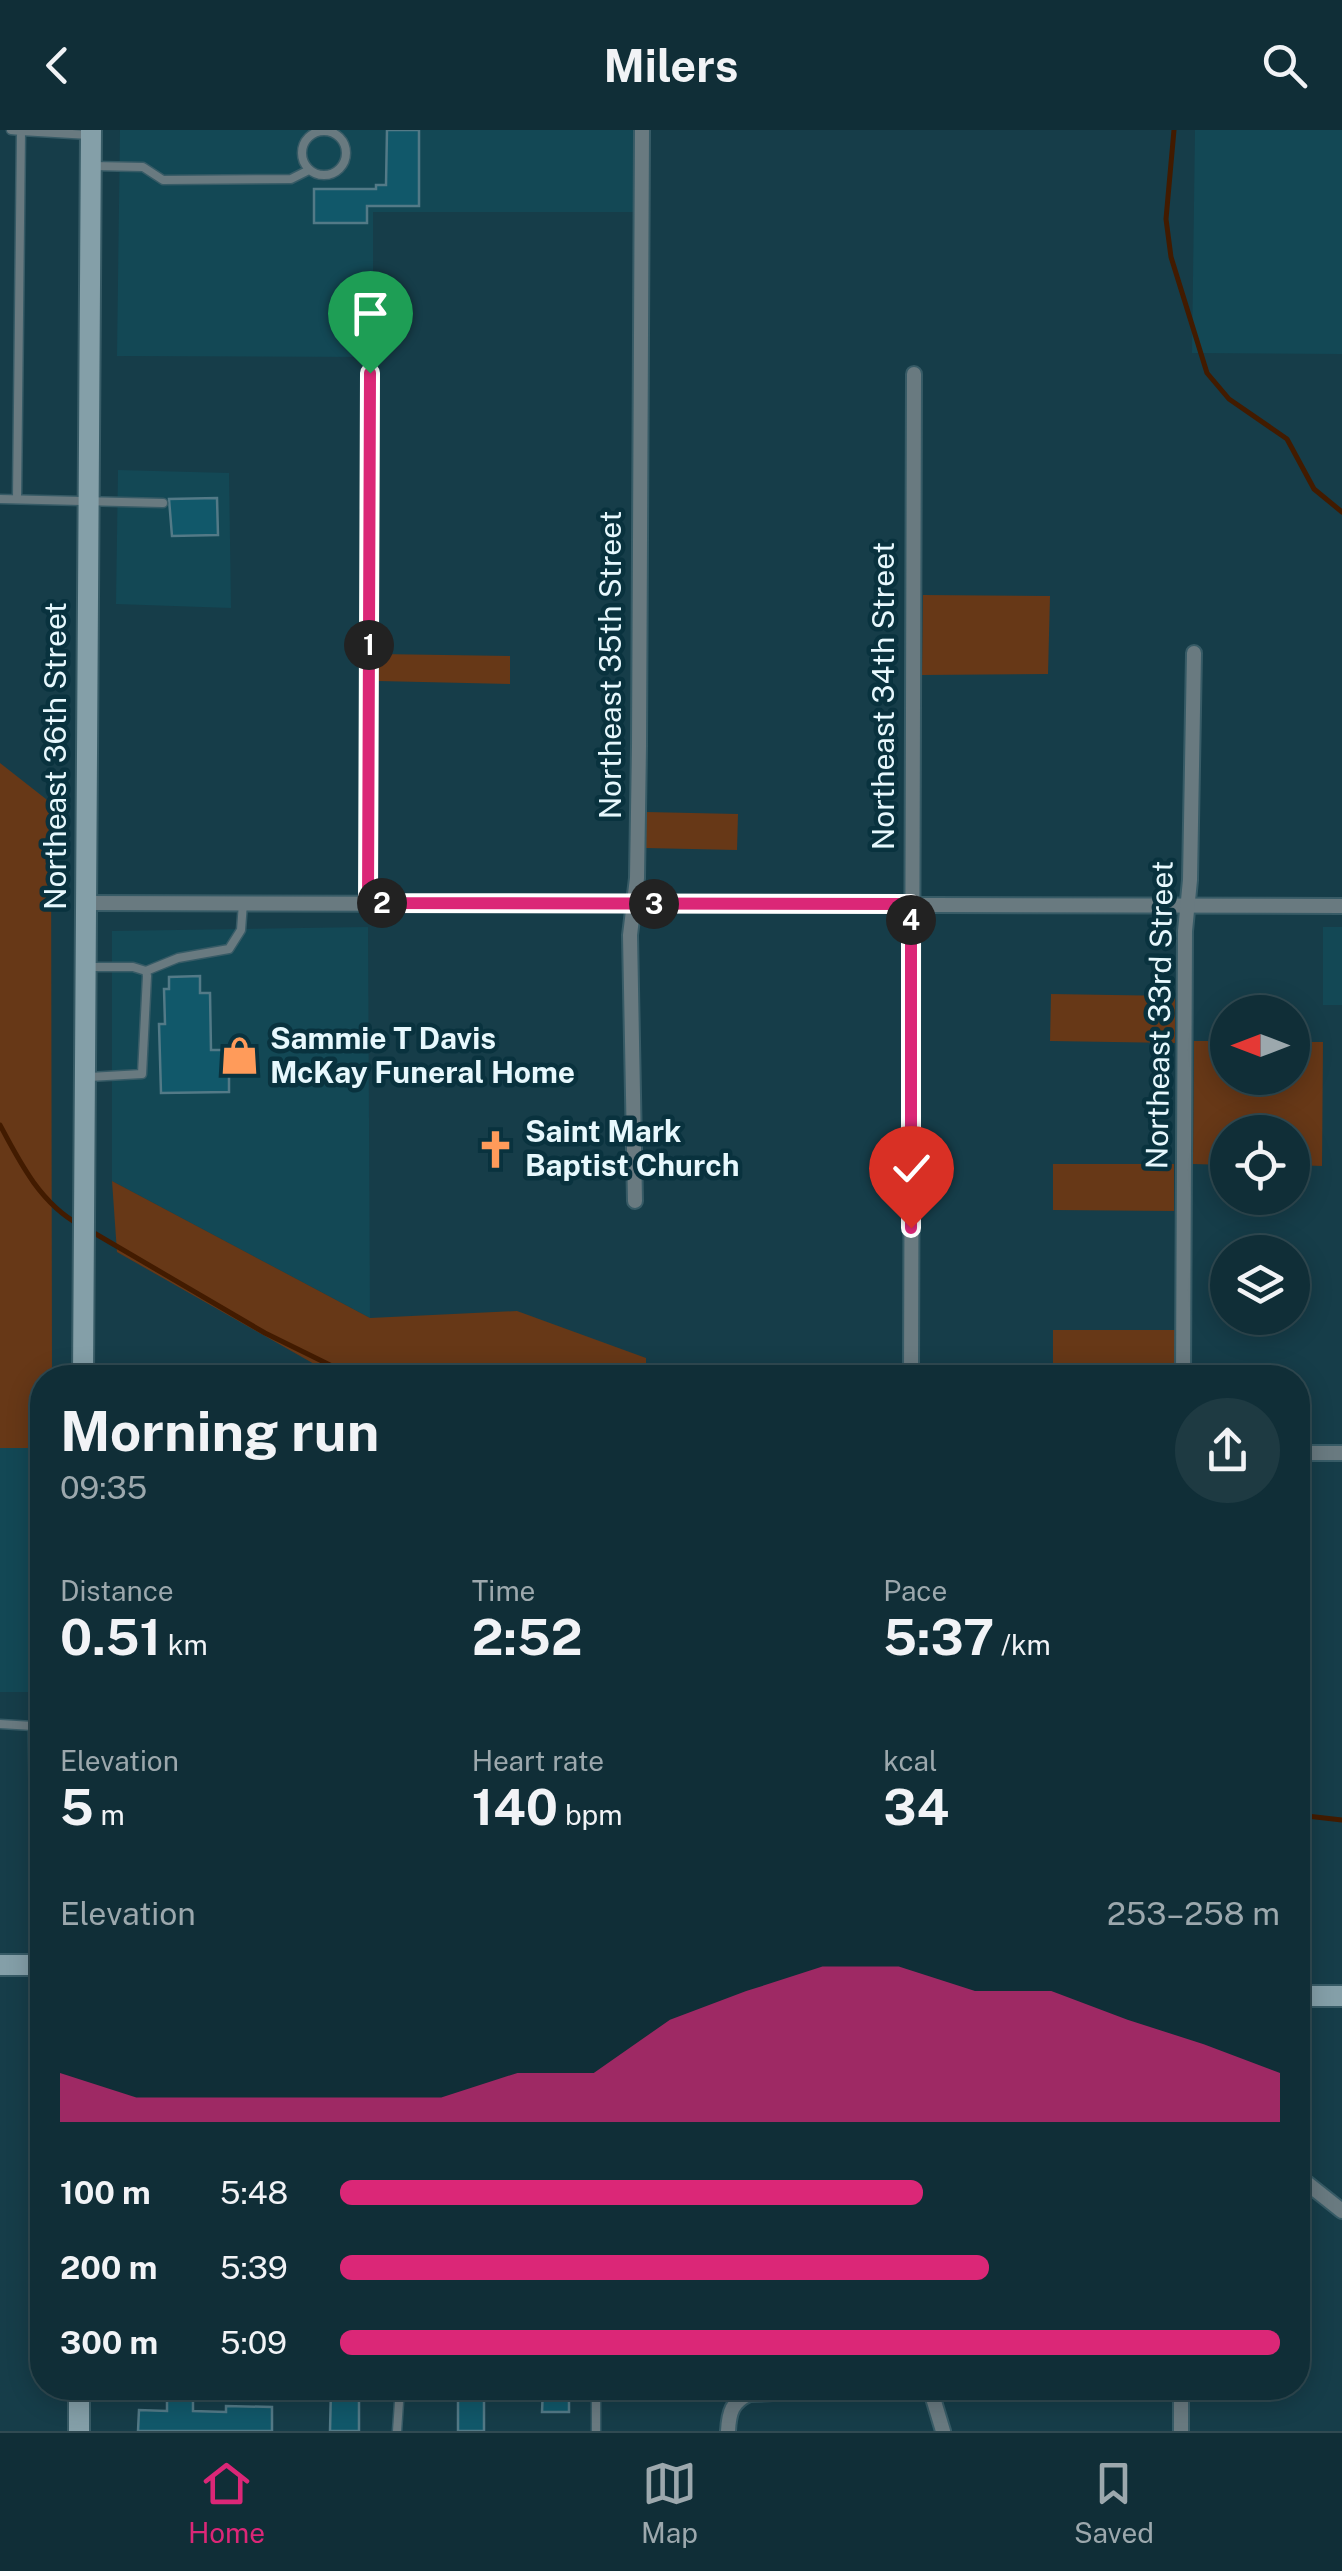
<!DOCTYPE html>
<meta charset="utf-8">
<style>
:root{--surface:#102e37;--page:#1e3a42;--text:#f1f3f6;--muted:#9ca8ad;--line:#304a52;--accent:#db2777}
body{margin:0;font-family:"Public Sans",sans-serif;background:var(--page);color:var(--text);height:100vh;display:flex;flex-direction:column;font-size:38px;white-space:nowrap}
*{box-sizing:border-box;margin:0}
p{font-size:32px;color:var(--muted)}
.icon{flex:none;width:55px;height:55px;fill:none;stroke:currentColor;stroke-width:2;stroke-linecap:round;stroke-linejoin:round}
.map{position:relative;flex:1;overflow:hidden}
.sheet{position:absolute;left:30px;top:1235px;width:1280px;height:1035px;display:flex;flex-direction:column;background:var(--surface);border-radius:40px;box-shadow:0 5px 25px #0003,0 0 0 2px var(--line)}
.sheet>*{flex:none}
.needle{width:65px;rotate:270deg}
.tools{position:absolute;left:1210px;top:865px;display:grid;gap:20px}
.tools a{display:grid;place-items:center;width:100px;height:100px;border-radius:50%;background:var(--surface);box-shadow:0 5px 25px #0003,0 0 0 2px var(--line);font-size:50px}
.pin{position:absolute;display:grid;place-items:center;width:85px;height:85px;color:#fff;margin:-102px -42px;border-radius:50% 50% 50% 0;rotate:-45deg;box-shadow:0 0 10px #0007}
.pin .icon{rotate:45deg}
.km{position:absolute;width:50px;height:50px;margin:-25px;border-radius:50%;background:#222;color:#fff;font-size:28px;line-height:50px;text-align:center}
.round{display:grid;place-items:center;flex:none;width:105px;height:105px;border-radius:52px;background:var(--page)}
.headline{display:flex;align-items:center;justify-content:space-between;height:170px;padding:0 30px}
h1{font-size:55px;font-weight:700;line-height:75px}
.stats{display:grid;grid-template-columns:repeat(3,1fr);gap:15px;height:170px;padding:10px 30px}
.stats div{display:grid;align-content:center}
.stats b{font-size:50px;font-weight:700}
.stats small{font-size:28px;font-weight:400}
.stats p{font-size:28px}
.chart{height:280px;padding:20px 30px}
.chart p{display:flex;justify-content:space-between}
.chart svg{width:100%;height:180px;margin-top:10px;fill:var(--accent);opacity:.7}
ul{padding:0 30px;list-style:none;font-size:32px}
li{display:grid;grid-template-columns:160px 120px 1fr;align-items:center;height:75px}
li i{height:25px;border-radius:12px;background:var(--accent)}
header{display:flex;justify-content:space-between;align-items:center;height:130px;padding:0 30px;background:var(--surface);font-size:45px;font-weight:700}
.dock{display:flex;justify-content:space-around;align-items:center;height:140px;border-top:2px solid var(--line);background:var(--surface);font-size:28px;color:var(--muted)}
.dock a{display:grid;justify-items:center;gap:5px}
.dock .selected{color:var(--accent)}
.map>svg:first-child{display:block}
</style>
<header><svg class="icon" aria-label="back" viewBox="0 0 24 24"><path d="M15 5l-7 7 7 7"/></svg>Milers<svg class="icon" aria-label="search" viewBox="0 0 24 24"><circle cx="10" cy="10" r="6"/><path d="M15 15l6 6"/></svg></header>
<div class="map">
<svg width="1342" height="2301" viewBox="0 0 1342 2301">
<rect width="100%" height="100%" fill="#163d49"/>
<!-- built -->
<g fill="#134855">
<polygon points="120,0 644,0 644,82 373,82 373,227 117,226"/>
<polygon points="1195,0 1342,0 1342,224 1192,223"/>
<polygon points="118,340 229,343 231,478 116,474"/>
<polygon points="368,797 370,1188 112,1051 112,801"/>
<rect x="1323" y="797" width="19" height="78"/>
<rect x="0" y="1318" width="42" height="244"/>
</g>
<!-- green -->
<g fill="#673817">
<polygon points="923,465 1050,466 1048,544 922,545"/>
<polygon points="379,524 510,526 510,554 378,551"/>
<polygon points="0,633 51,673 52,1247 42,1248 42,1318 0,1318"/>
<polygon points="646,682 738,684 737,720 645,718"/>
<polygon points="1051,864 1175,866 1175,913 1050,911"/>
<polygon points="1194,911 1227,911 1228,948 1292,948 1293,912 1323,912 1322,1036 1293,1035 1292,1002 1228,1002 1227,1035 1193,1034"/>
<polygon points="1053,1034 1174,1034 1174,1081 1053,1080"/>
<polygon points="112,1051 370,1188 517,1181 646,1228 646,1247 359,1248 330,1243 117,1122"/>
<rect x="1053" y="1200" width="125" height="47"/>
</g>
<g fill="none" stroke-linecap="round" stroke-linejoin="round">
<!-- stream -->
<g stroke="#421b00" stroke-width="5">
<polyline points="1174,0 1166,89 1171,127 1207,243 1229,269 1287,309 1314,359 1342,382"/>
<path d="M0 995C20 1033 41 1074 80 1095"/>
<polyline points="89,1100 265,1203 332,1236 385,1248"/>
<polyline points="1298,1685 1342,1690"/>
</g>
</g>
<!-- building -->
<g fill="#11586a" stroke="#537a87" stroke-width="2.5">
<polygon points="387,0 419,0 419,76 367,76 367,93 314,93 314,59 376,59 376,55 386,55"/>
<polygon points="217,368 218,405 172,406 169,369"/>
<polygon points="200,846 200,863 210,863 211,920 229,920 229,962 161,963 159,894 165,894 164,859 169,859 169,847"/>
<polygon points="167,2258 193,2258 193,2281 226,2282 226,2276 272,2277 272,2301 138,2301 139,2280 167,2281"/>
<polygon points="331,2258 359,2258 359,2301 330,2301"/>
<polygon points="543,2258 569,2258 569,2282 542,2282"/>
<polygon points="484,2269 484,2301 458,2301 458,2270"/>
</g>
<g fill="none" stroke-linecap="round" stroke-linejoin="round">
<defs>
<g id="lane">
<polyline points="11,0 21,1 17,369"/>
<circle cx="324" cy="23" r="22"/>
<polyline points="21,1 89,5"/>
<polyline points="93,36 143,37 163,50 291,49 309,40"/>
<polyline points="0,369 163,373"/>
<polyline points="88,837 133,837 146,841 147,846 142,944 89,947"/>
<polyline points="146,841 178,828 229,819 241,800 243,773"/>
<polyline points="0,1594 33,1596"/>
<polyline points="42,1595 33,1596 34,1707 42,1707"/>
<polyline points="397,2301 400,2258"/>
<polyline points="596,2301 596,2258"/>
</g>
<g id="street">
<polyline points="86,773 1342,776"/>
<polyline points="368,773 371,243"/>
<polyline points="635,1071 630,805 637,748 639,616 642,0"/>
<polyline points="911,1248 914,244"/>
<polyline points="1183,1248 1185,801 1190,750 1194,523"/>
<polyline points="1298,1323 1342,1323"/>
<polyline points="1298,2046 1342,2081"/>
<polyline points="930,2258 943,2301"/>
<path d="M728 2301C729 2282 732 2272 749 2264L892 2258"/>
<polyline points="1181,2301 1181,2258"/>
</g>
<g id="secondary">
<polyline points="83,1248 91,0"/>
<polyline points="0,1835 42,1835"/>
<polyline points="1298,1866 1342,1866"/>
<polyline points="79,2301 79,2258"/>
</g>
</defs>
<!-- lane casing -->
<use href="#lane" stroke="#375b66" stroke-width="11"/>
<!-- street casing -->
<use href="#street" stroke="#375b66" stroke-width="18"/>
<!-- secondary casing -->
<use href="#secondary" stroke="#375b66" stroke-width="24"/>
<!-- lane -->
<use href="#lane" stroke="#697a80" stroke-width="8"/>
<!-- street -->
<use href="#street" stroke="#697a80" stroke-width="14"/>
<!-- secondary -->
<use href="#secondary" stroke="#849fa8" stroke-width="20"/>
</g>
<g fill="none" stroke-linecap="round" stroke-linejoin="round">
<defs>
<polyline id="route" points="370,243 368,773 911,774 911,1098"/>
</defs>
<!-- route casing -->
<use href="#route" stroke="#fff" stroke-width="20"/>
<!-- route -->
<use href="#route" stroke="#db2777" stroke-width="12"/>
</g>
<!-- icons -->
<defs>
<symbol id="shop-bare" viewBox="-9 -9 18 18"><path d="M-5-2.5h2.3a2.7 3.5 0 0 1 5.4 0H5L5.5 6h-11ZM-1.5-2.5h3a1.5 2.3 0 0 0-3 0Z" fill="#ff9b5a" stroke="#09323e" stroke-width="2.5" paint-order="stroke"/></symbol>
<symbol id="church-bare" viewBox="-9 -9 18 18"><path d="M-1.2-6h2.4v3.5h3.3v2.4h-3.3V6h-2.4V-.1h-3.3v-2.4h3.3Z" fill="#ff9b5a" stroke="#09323e" stroke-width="2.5" paint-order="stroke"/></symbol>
</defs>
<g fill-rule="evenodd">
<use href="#shop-bare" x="212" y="898" width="55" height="55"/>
<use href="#church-bare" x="468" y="992" width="55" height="55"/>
</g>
<g text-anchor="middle" stroke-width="9" stroke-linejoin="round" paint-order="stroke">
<!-- street labels -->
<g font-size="30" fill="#e7f8fd" stroke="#09323e">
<text transform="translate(611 535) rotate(-90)" y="10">Northeast 35th Street</text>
<text transform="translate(884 566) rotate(-90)" y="10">Northeast 34th Street</text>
<text transform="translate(56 626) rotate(-90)" y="10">Northeast 36th Street</text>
<text transform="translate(1160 885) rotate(-89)" y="10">Northeast 33rd Street</text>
</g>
<!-- poi labels -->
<g font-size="30" font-weight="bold" fill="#e7f8fd" stroke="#09323e" text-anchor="start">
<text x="270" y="919">Sammie T Davis<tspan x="270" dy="34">McKay Funeral Home</tspan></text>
<text x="525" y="1012">Saint Mark<tspan x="525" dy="34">Baptist Church</tspan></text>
</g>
</g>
</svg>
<div class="tools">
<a><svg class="needle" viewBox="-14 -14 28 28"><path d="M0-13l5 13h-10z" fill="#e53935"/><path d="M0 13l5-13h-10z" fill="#9ca8ad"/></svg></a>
<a><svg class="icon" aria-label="locate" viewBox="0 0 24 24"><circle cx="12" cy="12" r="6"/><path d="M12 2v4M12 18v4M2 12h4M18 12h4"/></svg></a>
<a><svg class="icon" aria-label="layers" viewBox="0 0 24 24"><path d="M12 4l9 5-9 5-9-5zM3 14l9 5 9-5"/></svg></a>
</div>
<div class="pin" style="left:370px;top:243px;background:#1e9e55"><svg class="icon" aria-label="arrive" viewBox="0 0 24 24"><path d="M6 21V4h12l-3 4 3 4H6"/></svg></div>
<div class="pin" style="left:911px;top:1098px;background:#d93025"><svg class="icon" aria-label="check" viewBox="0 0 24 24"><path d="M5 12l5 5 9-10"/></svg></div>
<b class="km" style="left:369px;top:515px">1</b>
<b class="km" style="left:382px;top:773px">2</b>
<b class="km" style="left:654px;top:774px">3</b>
<b class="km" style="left:911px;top:790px">4</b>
<section class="sheet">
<div class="headline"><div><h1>Morning run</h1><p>09:35</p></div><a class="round"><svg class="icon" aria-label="share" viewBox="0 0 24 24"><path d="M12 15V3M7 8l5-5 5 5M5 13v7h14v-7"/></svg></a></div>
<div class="stats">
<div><p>Distance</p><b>0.51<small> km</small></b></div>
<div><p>Time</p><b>2:52</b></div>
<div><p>Pace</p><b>5:37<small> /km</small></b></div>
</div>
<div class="stats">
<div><p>Elevation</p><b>5<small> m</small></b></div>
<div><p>Heart rate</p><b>140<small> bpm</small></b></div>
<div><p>kcal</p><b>34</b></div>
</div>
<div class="chart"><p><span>Elevation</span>253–258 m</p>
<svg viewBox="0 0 160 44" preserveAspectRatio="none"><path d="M0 44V32L10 38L20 38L30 38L40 38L50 38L60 32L70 32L80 19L90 12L100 6L110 6L120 12L130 12L140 19L150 25L160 32V44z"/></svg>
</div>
<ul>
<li><b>100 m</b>5:48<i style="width:62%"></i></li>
<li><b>200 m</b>5:39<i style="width:69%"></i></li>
<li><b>300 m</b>5:09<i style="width:100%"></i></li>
</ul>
</section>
</div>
<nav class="dock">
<a class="selected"><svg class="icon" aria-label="home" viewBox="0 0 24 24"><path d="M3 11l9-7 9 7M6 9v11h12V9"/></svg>Home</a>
<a><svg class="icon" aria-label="map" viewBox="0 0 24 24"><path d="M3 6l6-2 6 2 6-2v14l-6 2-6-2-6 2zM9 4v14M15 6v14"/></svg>Map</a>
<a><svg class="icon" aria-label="saved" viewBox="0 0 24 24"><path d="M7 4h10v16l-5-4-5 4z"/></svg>Saved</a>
</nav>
